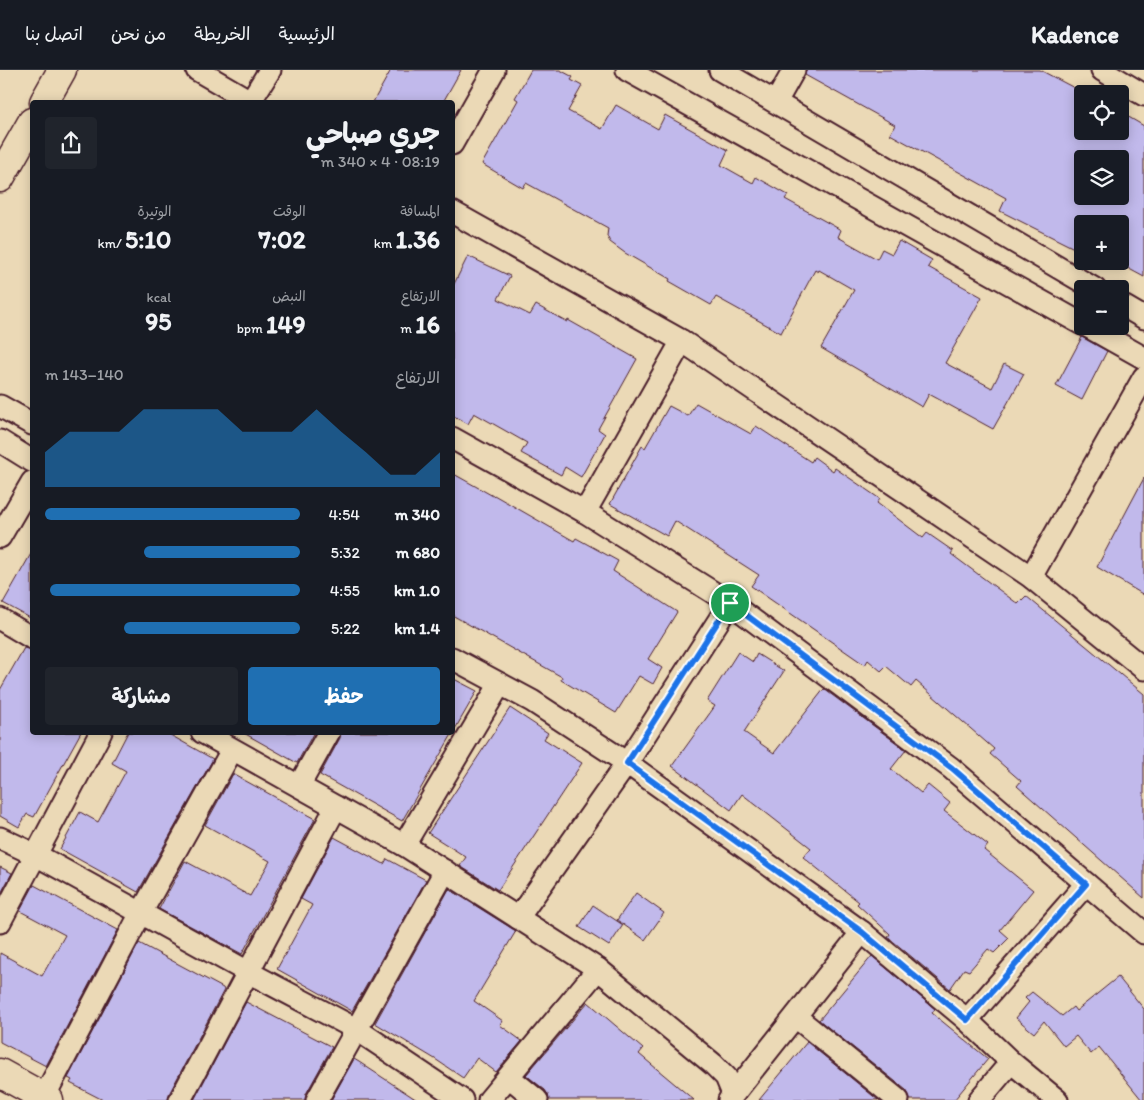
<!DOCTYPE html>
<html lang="ar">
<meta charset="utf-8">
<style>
:root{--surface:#171b24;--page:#20242c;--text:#f1f3f6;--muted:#9ea1a6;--line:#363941;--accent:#1f6fb2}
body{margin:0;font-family:Itim,"Playpen Sans Arabic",sans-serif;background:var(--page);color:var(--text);direction:rtl;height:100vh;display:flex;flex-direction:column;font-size:19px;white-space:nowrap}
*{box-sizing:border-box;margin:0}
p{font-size:16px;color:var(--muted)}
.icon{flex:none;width:28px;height:28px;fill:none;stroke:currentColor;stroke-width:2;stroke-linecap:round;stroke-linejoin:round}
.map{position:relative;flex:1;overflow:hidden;direction:ltr}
.sheet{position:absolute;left:30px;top:30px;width:425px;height:635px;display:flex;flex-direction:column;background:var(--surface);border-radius:5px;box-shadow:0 2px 12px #0003;direction:rtl}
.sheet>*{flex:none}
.buttons{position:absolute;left:1074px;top:15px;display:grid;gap:10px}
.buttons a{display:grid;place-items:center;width:55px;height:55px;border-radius:5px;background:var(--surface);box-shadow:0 2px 12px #0003;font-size:25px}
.pin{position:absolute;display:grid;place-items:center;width:42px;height:42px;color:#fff;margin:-21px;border:2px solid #fff;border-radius:50%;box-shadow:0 1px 5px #0007}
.round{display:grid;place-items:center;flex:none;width:52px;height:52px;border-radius:5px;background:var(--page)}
.headline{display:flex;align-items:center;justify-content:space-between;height:85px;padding:0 15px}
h1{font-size:28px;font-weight:700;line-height:38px}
.figures{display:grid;grid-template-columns:repeat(3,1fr);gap:8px;height:85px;padding:5px 15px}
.figures div{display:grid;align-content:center}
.figures b{font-size:25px;font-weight:700}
.figures small{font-size:14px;font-weight:400}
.figures p{font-size:14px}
.chart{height:140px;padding:10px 15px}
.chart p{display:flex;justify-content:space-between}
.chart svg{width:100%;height:90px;margin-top:5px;fill:var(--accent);opacity:.7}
.action{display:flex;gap:10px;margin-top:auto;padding:10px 15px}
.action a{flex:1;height:58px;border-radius:5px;background:var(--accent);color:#fff;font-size:20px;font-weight:700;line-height:58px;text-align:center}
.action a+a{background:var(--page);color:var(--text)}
ul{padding:0 15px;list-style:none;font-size:16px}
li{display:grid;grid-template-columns:80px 60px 1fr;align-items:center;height:38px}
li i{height:12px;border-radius:6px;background:var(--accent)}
header{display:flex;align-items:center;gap:30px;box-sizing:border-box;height:70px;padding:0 25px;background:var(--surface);border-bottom:1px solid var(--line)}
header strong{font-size:24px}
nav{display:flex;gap:28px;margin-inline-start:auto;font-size:18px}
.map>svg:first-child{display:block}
</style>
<header>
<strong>Kadence</strong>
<nav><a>الرئيسية</a><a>الخريطة</a><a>من نحن</a><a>اتصل بنا</a></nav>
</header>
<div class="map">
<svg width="1144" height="1030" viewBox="0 0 1144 1030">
<rect width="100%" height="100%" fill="#ebd9b6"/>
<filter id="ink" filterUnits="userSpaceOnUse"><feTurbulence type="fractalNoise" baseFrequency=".02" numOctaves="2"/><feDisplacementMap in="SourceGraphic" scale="10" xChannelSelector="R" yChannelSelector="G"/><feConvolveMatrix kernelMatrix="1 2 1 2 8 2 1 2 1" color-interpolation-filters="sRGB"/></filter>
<g filter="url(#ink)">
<!-- building -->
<g fill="#c1b9eb" stroke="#4a1f2b" fill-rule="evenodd">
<polygon points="391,0 461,0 443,32 373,32"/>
<polygon points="531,0 560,0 573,7 571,10 582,16 568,41 602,59 616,35 658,59 665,45 728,80 721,95 753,113 756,107 788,125 785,129 841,160 838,167 877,189 882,179 892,184 899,171 932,190 928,197 982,227 945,293 992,318 1004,294 1024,304 993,359 929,324 922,337 821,278 854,220 819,200 818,202 815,200 781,263 716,227 711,235 669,211 670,209 625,183 610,172 607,166 608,158 526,113 523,118 482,94 518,30 515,28"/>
<path d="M806 0H1040L1082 22V61H1120V42L1144 56V207L1120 194V154H1082V182L1000 141 1006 128 890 64 895 55 805 5ZM1082 89H1120V126H1082Z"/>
<polygon points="468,186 510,206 498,229 530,245 536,235 567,252 568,250 637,289 598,359 605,364 581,407 565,397 561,405 521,383 527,373 474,343 468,354 452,345 452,218"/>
<polygon points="1082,267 1107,281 1082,330 1056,316"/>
<polygon points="696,333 751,364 756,356 811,392 814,387 833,401 835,398 880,429 877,433 923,468 927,463 953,481 951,484 1018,534 1026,526 1144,624 1144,828 1017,716 1021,711 990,684 994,679 916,611 911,617 886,596 881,601 868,590 865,595 751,516 759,505 675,451 667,466 610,434 642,376 645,378 669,336 688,346"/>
<polygon points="452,403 493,426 494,425 574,471 576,468 618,491 613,501 677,542 648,589 662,598 653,614 639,606 616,643 561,610 562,607 452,545"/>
<polygon points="1144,408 1144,525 1097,497"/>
<polygon points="32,482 32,549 3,533"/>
<polygon points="24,578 32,580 32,662 81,662 34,747 27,744 19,757 0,746 0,620"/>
<polygon points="738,582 753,592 757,584 784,601 744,662 774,683 824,619 906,680 891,699 921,723 928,715 950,733 944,741 988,775 984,780 1033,820 1000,860 1009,868 994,883 988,879 969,901 964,899 950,919 888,867 890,864 857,834 859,832 803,787 811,778 742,724 731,740 672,696 715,636 707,631"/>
<polygon points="452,608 477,621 402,751 320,705 340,668 341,662 452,662"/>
<polygon points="510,638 548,663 544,669 582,693 498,820 460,796 466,787 428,763"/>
<polygon points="128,662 165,662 213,689 138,822 60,779 80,742 98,752 126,701 112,693"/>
<polygon points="242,662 314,662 297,693"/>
<polygon points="233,704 315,749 242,884 159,839 185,791 250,826 270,791 205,755"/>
<polygon points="334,767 384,794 387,789 426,810 352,941 277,899 312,835 301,829"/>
<polygon points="0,797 12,803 0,825"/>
<polygon points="34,815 118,860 46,996 0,972 0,883 42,906 65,865 20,841"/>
<polygon points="449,819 516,861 474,931 503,951 500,955 522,971 496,1002 477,988 463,1008 435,989 375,953"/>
<polygon points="636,823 664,843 645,870 617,850"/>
<polygon points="593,835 623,855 609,876 579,857"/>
<polygon points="139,873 223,918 224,920 169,1024 168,1030 103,1030 70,1013 72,1010 68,1008"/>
<polygon points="872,886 935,939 932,943 988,989 954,1030 910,1030 909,1025 906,1020 819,950"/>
<polygon points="1118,907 1144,939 1144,1030 1142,1030 1099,977 1091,984 1076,966 1064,976 1044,951 1034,963 1016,948 1029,932 1025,928 1032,922 1062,946 1073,937 1076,941"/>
<polygon points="246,932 332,977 306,1024 305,1030 194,1030"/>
<polygon points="588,932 643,979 639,984 694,1030 549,1030 548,1025 545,1020 526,1005"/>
<polygon points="807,972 878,1030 759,1030"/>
<polygon points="354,989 359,992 417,1030 331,1030"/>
</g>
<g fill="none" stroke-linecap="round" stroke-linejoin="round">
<defs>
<g id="minor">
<polyline points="197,0 252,32"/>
<polyline points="627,0 1082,254"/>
<polyline points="720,0 1095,219"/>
<polyline points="1102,0 1144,25"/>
<polyline points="250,32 270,0"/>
<polyline points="776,32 794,0"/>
<polyline points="452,74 494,0"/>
<polyline points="452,142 682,271 1031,507 1144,599"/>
<polyline points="1120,234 1144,248"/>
<polyline points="1087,256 1144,288"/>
<polyline points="0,336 32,354"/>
<polyline points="452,368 585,442 730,533 951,698 1144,863"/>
<polyline points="0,371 32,391"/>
<polyline points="585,442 682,271"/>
<polyline points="0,467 32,412"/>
<polyline points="1031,507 1144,307"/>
<polyline points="0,549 32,568"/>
<polyline points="452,588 532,631 627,693 862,862 967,950 1011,992 1057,1030"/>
<polyline points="202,662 404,775 598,899 713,994 726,1007 733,1024"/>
<polyline points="299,716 329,662"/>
<polyline points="0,768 36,785 248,902 356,959 462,1030"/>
<polyline points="404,775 500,614"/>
<polyline points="518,848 627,693 730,533"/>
<polyline points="0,852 101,662"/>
<polyline points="796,947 898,1030"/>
<polyline points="967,950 1086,814"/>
<polyline points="509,1007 537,1030"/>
<polyline points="44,1027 141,843 232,680"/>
<polyline points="180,1030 336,737"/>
<polyline points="317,1030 445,801"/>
<polyline points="489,1030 598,899"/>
<polyline points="729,1030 862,862"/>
<polyline points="979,1030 1011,992"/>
</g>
<g id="tertiary">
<polyline points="44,32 62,0"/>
<polyline points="0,108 32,52"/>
</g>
<polyline id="secondary" points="0,1003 49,1030"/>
</defs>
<!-- minor casing -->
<use href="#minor" stroke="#4a1f2b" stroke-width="25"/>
<!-- tertiary casing -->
<use href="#tertiary" stroke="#4a1f2b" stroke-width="31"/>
<!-- secondary casing -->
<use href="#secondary" stroke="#4a1f2b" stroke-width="31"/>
<!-- minor -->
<use href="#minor" stroke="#ebd9b6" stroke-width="21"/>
<!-- tertiary -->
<use href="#tertiary" stroke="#ebd9b6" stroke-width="28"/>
<!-- secondary -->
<use href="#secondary" stroke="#ebd9b6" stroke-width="28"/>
</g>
</g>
<g fill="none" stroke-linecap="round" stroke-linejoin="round" filter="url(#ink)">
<defs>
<polygon id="route" points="730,533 952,698 1086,814 967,950 862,862 627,693"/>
</defs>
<!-- route casing -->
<use href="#route" stroke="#fff" stroke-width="10"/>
<!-- route -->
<use href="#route" stroke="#1a73e8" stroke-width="6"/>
</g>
</svg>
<div class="buttons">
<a><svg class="icon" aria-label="locate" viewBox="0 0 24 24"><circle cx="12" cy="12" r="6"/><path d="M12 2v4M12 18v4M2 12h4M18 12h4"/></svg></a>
<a><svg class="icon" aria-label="layers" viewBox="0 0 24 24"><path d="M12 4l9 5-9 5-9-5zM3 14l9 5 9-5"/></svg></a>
<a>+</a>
<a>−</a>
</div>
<div class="pin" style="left:730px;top:533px;background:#1e9e55"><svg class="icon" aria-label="arrive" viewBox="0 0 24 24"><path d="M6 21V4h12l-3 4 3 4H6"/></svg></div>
<section class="sheet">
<div class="headline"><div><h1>جري صباحي</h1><p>08:19 · 4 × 340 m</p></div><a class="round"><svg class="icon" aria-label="share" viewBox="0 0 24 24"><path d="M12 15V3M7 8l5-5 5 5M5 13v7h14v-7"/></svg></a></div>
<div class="figures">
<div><p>المسافة</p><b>1.36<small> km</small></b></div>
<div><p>الوقت</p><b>7:02</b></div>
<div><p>الوتيرة</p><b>5:10<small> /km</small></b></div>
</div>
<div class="figures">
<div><p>الارتفاع</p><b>16<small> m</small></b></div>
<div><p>النبض</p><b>149<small> bpm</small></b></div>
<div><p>kcal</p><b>95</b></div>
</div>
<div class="chart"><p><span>الارتفاع</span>140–143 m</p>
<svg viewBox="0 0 160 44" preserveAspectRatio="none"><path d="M0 44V27L10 17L20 17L30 17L40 6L50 6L60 6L70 6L80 17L90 17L100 17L110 6L120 17L130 27L140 38L150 38L160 27V44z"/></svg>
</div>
<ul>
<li><b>340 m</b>4:54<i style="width:100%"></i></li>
<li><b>680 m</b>5:32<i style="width:61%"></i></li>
<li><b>1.0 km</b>4:55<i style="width:98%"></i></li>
<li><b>1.4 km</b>5:22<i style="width:69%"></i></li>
</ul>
<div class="action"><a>حفظ</a><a>مشاركة</a></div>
</section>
</div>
